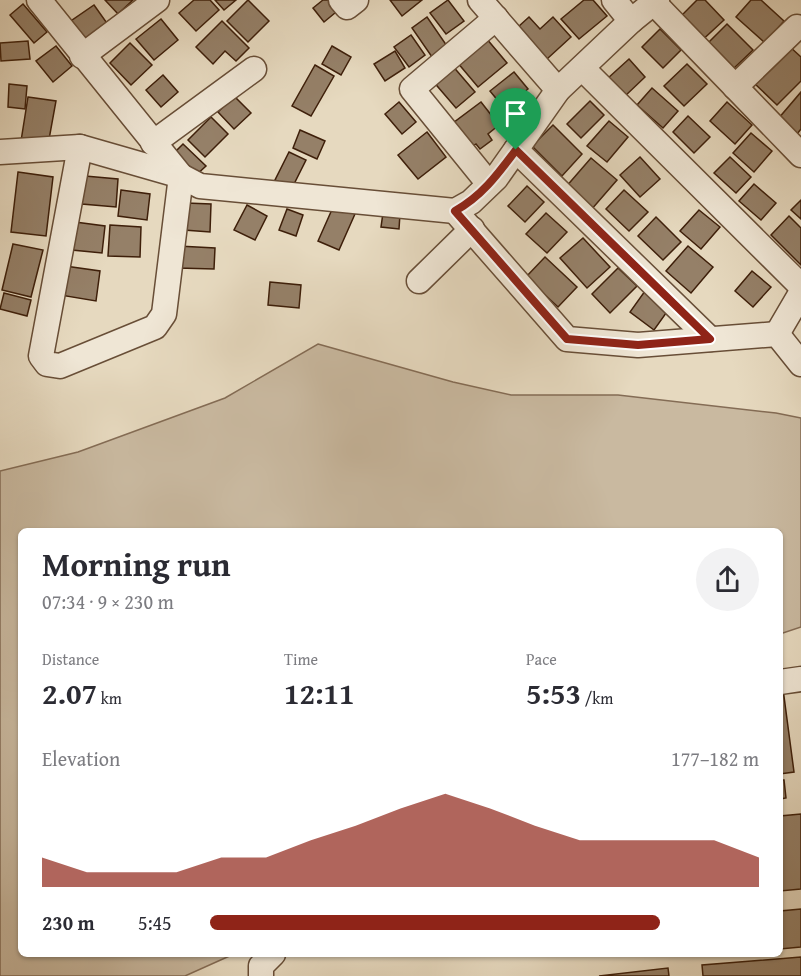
<!DOCTYPE html>
<meta charset="utf-8">
<style>
:root{--surface:#fff;--page:#f2f2f3;--text:#2b2b33;--muted:#7c7c81;--accent:#8f2418}
body{margin:0;font-family:"Gentium Book Plus",serif;background:var(--page);color:var(--text);height:100vh;display:flex;flex-direction:column;font-size:22px;white-space:nowrap}
*{box-sizing:border-box;margin:0}
p{font-size:20px;color:var(--muted)}
.icon{flex:none;width:33px;height:33px;fill:none;stroke:currentColor;stroke-width:2;stroke-linecap:round;stroke-linejoin:round}
.map{position:relative;flex:1;overflow:hidden}
.panel{position:absolute;left:18px;top:528px;width:765px;height:429px;display:flex;flex-direction:column;background:var(--surface);border-radius:9px;box-shadow:0 2px 4px #0004}
.panel>*{flex:none}
.pin{position:absolute;display:grid;place-items:center;width:51px;height:51px;color:#fff;margin:-62px -26px;border-radius:50% 50% 50% 0;rotate:-45deg;box-shadow:0 0 6px #0007}
.pin .icon{rotate:45deg}
.round{display:grid;place-items:center;flex:none;width:63px;height:63px;border-radius:32px;background:var(--page)}
.headline{display:flex;align-items:center;justify-content:space-between;height:102px;padding:0 24px}
h1{font-size:33px;font-weight:700;line-height:45px}
.figures{display:grid;grid-template-columns:repeat(3,1fr);gap:9px;height:102px;padding:6px 24px}
.figures div{display:grid;align-content:center}
.figures b{font-size:30px;font-weight:700}
.figures small{font-size:16px;font-weight:400}
.figures p{font-size:16px}
.chart{height:168px;padding:12px 24px}
.chart p{display:flex;justify-content:space-between}
.chart svg{width:100%;height:108px;margin-top:6px;fill:var(--accent);opacity:.7}
ul{padding:0 24px;list-style:none;font-size:20px}
li{display:grid;grid-template-columns:96px 72px 1fr;align-items:center;height:45px}
li i{height:15px;border-radius:8px;background:var(--accent)}
.map>svg:first-child{display:block}
</style>
<div class="map">
<svg width="801" height="976" viewBox="0 0 801 976">
<rect width="100%" height="100%" fill="#e6d9bf"/>
<filter id="stains"><feTurbulence type="fractalNoise" baseFrequency=".00333" numOctaves="4"/><feColorMatrix values="0 0 0 0 .2 0 0 0 0 .09 0 0 0 0 .02 0 0 0 .5 -.17"/></filter>
<radialGradient id="worn" r=".72"><stop offset=".6" stop-color="#630" stop-opacity="0"/><stop offset="1" stop-color="#630" stop-opacity=".3"/></radialGradient>
<!-- green -->
<polygon fill="#c9b9a0" stroke="#846c55" stroke-width="1.5" points="318,344 453,382 511,395 618,395 776,413 801,418 801,627 780,634 780,531 21,531 21,954 234,954 185,976 0,976 0,471 78,452 225,398"/>
<!-- building -->
<g fill="#958068" stroke="#3e1f0a" stroke-width="1.5">
<polygon points="105,0 133,0 118,14"/>
<polygon points="194,0 210,0 219,10 196,31 179,13"/>
<polygon points="215,0 236,0 224,10"/>
<polygon points="248,0 269,21 248,42 227,21"/>
<polygon points="323,0 334,0 341,8 324,22 313,8"/>
<polygon points="390,0 422,0 402,16"/>
<polygon points="448,0 464,21 446,34 430,13"/>
<polygon points="584,0 593,0 607,16 579,39 561,19"/>
<polygon points="697,0 705,0 724,20 699,43 682,15"/>
<polygon points="751,0 761,0 784,21 765,43 736,17"/>
<polygon points="23,4 47,32 34,43 10,15"/>
<polygon points="94,5 109,26 81,46 65,25"/>
<polygon points="427,17 447,46 432,57 412,28"/>
<polygon points="529,17 540,29 553,17 571,37 547,59 518,27"/>
<polygon points="161,19 178,40 154,60 136,39"/>
<polygon points="222,21 249,48 236,61 225,51 213,64 196,47"/>
<polygon points="727,24 753,50 732,70 707,44"/>
<polygon points="660,29 681,50 663,68 642,47"/>
<polygon points="411,35 425,55 409,67 394,47"/>
<polygon points="486,38 507,63 478,87 457,62"/>
<polygon points="28,41 30,59 1,61 0,43"/>
<polygon points="130,43 152,65 131,85 110,63"/>
<polygon points="56,46 72,66 53,82 36,61"/>
<polygon points="332,46 351,57 341,75 322,64"/>
<polygon points="789,46 801,57 801,81 777,105 754,83"/>
<polygon points="395,51 405,68 385,81 374,64"/>
<polygon points="629,59 645,77 624,97 607,79"/>
<polygon points="451,64 475,92 456,108 432,80"/>
<polygon points="687,64 707,84 684,106 664,86"/>
<polygon points="315,65 334,76 311,116 292,106"/>
<polygon points="514,72 528,89 504,108 490,91"/>
<polygon points="163,75 178,92 161,107 146,90"/>
<polygon points="9,84 27,86 25,109 8,107"/>
<polygon points="652,88 678,111 663,128 637,105"/>
<polygon points="801,92 801,129 797,134 778,119"/>
<polygon points="234,96 251,113 234,129 218,112"/>
<polygon points="28,97 56,101 48,145 21,141"/>
<polygon points="590,101 604,115 581,138 567,124"/>
<polygon points="399,102 416,122 402,134 385,114"/>
<polygon points="481,102 499,125 488,134 492,140 480,149 476,144 467,150 449,126"/>
<polygon points="727,102 752,125 735,144 710,121"/>
<polygon points="688,116 710,137 694,153 673,132"/>
<polygon points="211,117 228,134 205,157 188,140"/>
<polygon points="609,121 628,137 607,162 587,146"/>
<polygon points="553,125 582,154 562,176 532,146"/>
<polygon points="300,130 325,141 317,159 293,148"/>
<polygon points="427,132 446,157 418,179 398,155"/>
<polygon points="751,133 772,151 754,172 733,153"/>
<polygon points="183,144 206,166 193,178 171,156"/>
<polygon points="289,152 306,160 292,188 275,180"/>
<polygon points="640,157 660,179 640,197 620,175"/>
<polygon points="730,157 751,177 736,193 714,173"/>
<polygon points="591,158 617,180 591,210 565,188"/>
<polygon points="18,172 53,177 46,236 11,232"/>
<polygon points="85,176 118,179 116,207 82,204"/>
<polygon points="754,184 776,203 761,220 739,201"/>
<polygon points="527,186 544,202 525,222 508,206"/>
<polygon points="121,190 150,194 147,220 118,216"/>
<polygon points="624,190 648,212 629,231 606,209"/>
<polygon points="801,200 801,219 791,210"/>
<polygon points="186,203 211,204 210,232 184,230"/>
<polygon points="247,205 267,216 255,240 234,230"/>
<polygon points="334,205 355,214 339,250 318,241"/>
<polygon points="287,209 303,215 296,236 279,230"/>
<polygon points="699,210 720,227 701,249 680,231"/>
<polygon points="383,213 400,214 399,229 381,227"/>
<polygon points="546,213 567,232 547,253 526,234"/>
<polygon points="789,216 801,228 801,265 771,235"/>
<polygon points="656,217 681,242 663,260 638,236"/>
<polygon points="75,222 105,226 102,253 72,250"/>
<polygon points="110,225 141,227 140,257 108,256"/>
<polygon points="583,238 610,267 587,288 560,258"/>
<polygon points="13,244 43,250 31,297 2,290"/>
<polygon points="178,246 215,248 214,269 178,268"/>
<polygon points="688,246 713,267 691,293 666,271"/>
<polygon points="545,257 577,287 558,307 526,277"/>
<polygon points="65,266 100,271 96,301 60,295"/>
<polygon points="618,268 637,286 610,313 592,294"/>
<polygon points="752,271 771,287 753,307 735,291"/>
<polygon points="270,282 301,285 299,308 268,305"/>
<polygon points="645,291 669,309 654,330 630,312"/>
<polygon points="4,293 31,300 27,316 0,309"/>
<polygon points="780,689 783,689 794,772 780,774"/>
<polygon points="780,780 784,780 786,798 780,799"/>
<polygon points="801,814 801,889 780,891 780,816"/>
<polygon points="801,909 801,947 780,949 780,911"/>
<polygon points="801,957 801,976 703,976 702,965"/>
<polygon points="668,968 669,976 599,976"/>
</g>
<g fill="none" stroke-linecap="round" stroke-linejoin="round">
<defs>
<g id="minor">
<polyline points="39,0 181,176 164,314 155,327 60,366 47,364 41,356 80,147"/>
<polyline points="341,0 347,7 356,0"/>
<polyline points="480,0 558,90"/>
<polyline points="614,0 631,21"/>
<polyline points="654,3 801,155"/>
<polyline points="82,56 157,0"/>
<polyline points="582,68 801,286"/>
<polyline points="735,87 797,27"/>
<polyline points="153,143 254,69"/>
<polyline points="516,150 710,339"/>
<polyline points="0,152 80,147 181,176 200,186 455,211 471,202 496,178 558,90 631,21 657,0"/>
<polyline points="489,184 412,89 496,18"/>
<polyline points="455,211 567,339 638,345 777,334 801,364"/>
<polyline points="419,281 472,229"/>
<polyline points="777,334 801,293"/>
<polyline points="780,682 801,679"/>
<polyline points="261,976 261,966 273,954"/>
</g>
</defs>
<!-- minor casing -->
<use href="#minor" stroke="#684e37" stroke-width="27"/>
<!-- minor -->
<use href="#minor" stroke="#efe6d5" stroke-width="24"/>
</g>
<g fill="none" stroke-linecap="round" stroke-linejoin="round">
<defs>
<path id="route" d="M516 150 710 339 638 345 567 339 455 211C482 196 498 174 516 150Z"/>
</defs>
<!-- route casing -->
<use href="#route" stroke="#fff" stroke-width="12"/>
<!-- route -->
<use href="#route" stroke="#8f2418" stroke-width="8"/>
</g>
<rect width="100%" height="100%" filter="url(#stains)"/>
<rect width="100%" height="100%" fill="url(#worn)"/>
</svg>
<div class="pin" style="left:516px;top:150px;background:#1e9e55"><svg class="icon" aria-label="arrive" viewBox="0 0 24 24"><path d="M6 21V4h12l-3 4 3 4H6"/></svg></div>
<section class="panel">
<div class="headline"><div><h1>Morning run</h1><p>07:34 · 9 × 230 m</p></div><a class="round"><svg class="icon" aria-label="share" viewBox="0 0 24 24"><path d="M12 15V3M7 8l5-5 5 5M5 13v7h14v-7"/></svg></a></div>
<div class="figures">
<div><p>Distance</p><b>2.07<small> km</small></b></div>
<div><p>Time</p><b>12:11</b></div>
<div><p>Pace</p><b>5:53<small> /km</small></b></div>
</div>
<div class="chart"><p><span>Elevation</span>177–182 m</p>
<svg viewBox="0 0 160 44" preserveAspectRatio="none"><path d="M0 44V32L10 38L20 38L30 38L40 32L50 32L60 25L70 19L80 12L90 6L100 12L110 19L120 25L130 25L140 25L150 25L160 32V44z"/></svg>
</div>
<ul>
<li><b>230 m</b>5:45<i style="width:82%"></i></li>
</ul>
</section>
</div>
